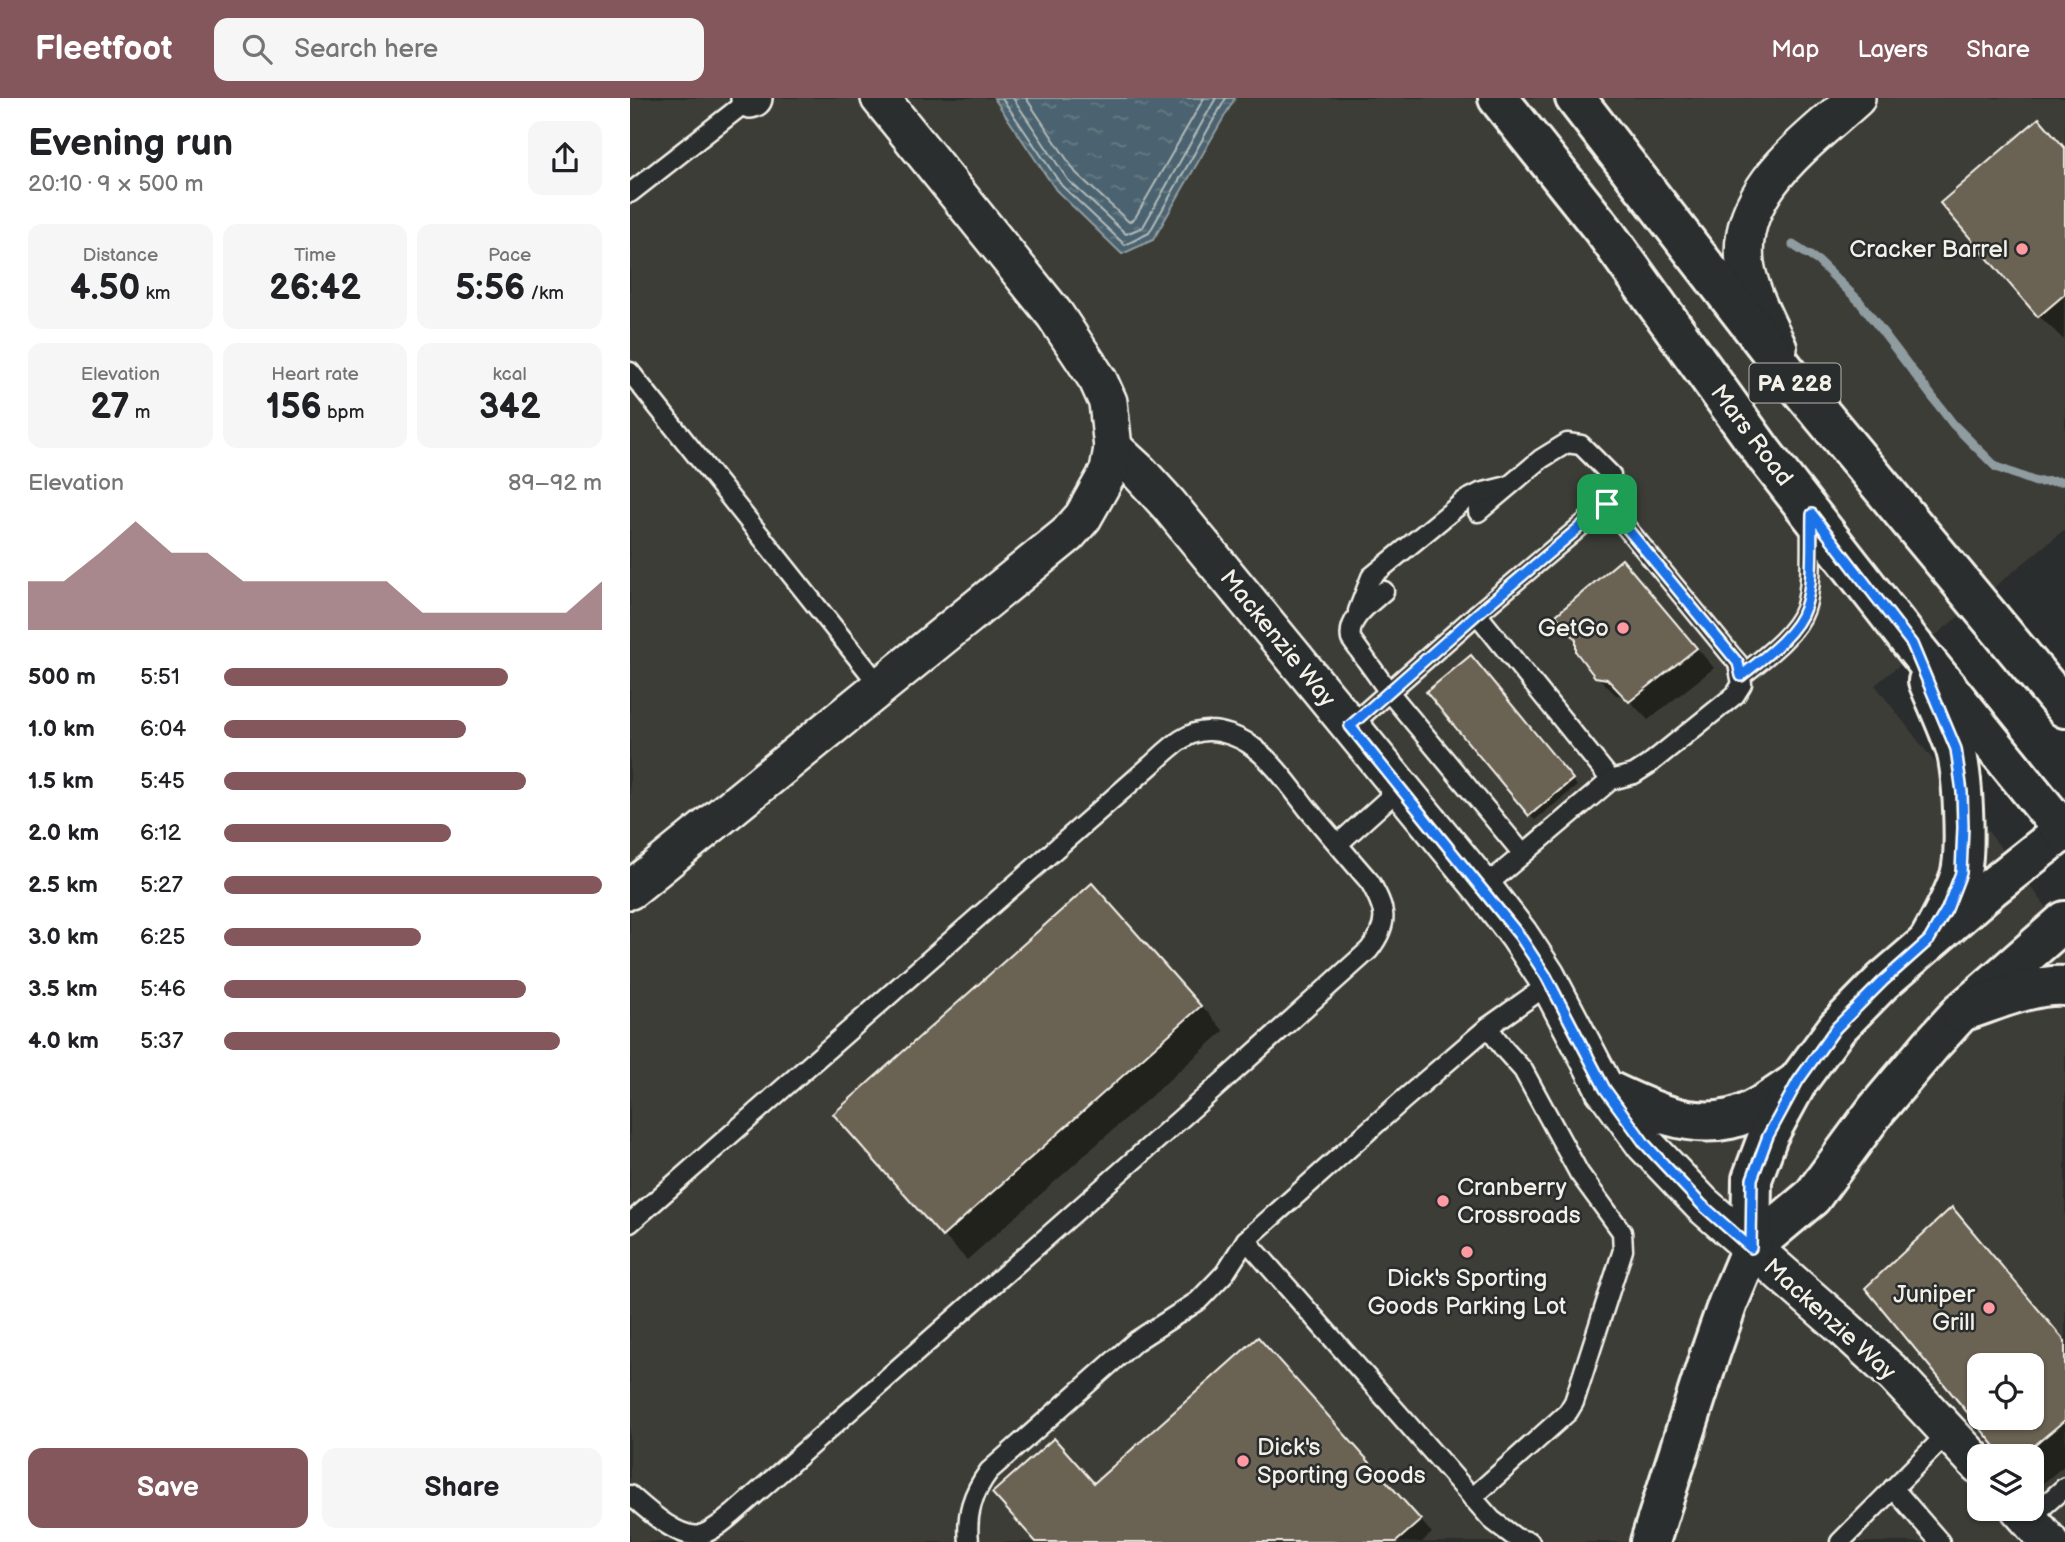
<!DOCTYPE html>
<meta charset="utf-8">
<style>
:root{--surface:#fff;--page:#f6f6f6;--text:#202124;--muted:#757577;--accent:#84575d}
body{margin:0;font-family:"Balsamiq Sans",sans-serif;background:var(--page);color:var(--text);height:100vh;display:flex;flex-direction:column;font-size:26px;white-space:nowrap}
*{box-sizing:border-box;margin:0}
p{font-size:23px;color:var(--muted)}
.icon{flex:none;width:38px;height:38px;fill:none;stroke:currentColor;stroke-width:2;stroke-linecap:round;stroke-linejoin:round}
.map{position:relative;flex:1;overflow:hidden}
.details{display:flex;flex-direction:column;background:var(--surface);width:630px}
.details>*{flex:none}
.tools{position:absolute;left:1337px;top:1255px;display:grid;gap:14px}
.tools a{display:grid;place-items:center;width:77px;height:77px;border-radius:14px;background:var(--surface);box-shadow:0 2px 5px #0004;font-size:35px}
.pin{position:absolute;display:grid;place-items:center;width:60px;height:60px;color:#fff;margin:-30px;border-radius:14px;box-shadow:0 4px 10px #0006}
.round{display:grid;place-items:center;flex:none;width:74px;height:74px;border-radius:14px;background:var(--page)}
.headline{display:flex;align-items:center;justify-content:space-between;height:119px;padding:0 28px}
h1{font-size:38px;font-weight:700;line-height:52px}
.metrics{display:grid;grid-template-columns:repeat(3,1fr);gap:10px;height:119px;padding:7px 28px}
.metrics div{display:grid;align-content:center;border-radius:14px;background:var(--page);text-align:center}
.metrics b{font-size:35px;font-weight:700}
.metrics small{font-size:19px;font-weight:400}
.metrics p{font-size:19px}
.chart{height:196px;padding:14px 28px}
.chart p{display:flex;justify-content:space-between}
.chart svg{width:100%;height:126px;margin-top:7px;fill:var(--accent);opacity:.7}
.button{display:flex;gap:14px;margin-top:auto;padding:14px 28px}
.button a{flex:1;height:80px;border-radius:14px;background:var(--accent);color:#fff;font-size:28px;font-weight:700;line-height:80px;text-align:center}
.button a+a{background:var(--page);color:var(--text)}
ul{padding:0 28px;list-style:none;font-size:23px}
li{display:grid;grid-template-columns:112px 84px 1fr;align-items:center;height:52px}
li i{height:18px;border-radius:9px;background:var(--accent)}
header{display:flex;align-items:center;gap:42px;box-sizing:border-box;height:98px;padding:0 35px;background:var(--accent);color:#fff}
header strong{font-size:33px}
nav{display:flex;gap:38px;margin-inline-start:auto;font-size:24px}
.search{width:490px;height:63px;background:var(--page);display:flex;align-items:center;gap:18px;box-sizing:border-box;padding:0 24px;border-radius:14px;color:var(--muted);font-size:26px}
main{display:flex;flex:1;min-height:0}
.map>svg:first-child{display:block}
</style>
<header>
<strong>Fleetfoot</strong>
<div class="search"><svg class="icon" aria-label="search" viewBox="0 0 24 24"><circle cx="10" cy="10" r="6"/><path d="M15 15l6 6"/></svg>Search here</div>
<nav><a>Map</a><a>Layers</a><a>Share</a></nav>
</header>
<main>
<section class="details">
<div class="headline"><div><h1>Evening run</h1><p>20:10 · 9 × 500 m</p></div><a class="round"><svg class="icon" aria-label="share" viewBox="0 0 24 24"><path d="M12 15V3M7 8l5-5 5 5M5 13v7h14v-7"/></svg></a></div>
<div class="metrics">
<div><p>Distance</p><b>4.50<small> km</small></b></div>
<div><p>Time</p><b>26:42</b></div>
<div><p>Pace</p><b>5:56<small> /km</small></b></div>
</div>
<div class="metrics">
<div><p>Elevation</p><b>27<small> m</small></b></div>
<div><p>Heart rate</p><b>156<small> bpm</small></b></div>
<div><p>kcal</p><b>342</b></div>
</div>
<div class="chart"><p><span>Elevation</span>89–92 m</p>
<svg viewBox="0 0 160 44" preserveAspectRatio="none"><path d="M0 44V27L10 27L20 17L30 6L40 17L50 17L60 27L70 27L80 27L90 27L100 27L110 38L120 38L130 38L140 38L150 38L160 27V44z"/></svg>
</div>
<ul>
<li><b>500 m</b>5:51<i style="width:75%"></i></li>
<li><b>1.0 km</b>6:04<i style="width:64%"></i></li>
<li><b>1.5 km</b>5:45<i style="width:80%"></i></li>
<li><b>2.0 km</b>6:12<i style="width:60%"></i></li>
<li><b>2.5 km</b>5:27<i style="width:100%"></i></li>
<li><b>3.0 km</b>6:25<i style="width:52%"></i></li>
<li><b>3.5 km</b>5:46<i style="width:80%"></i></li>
<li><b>4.0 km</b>5:37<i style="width:89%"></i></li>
</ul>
<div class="button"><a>Save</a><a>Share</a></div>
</section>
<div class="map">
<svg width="1435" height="1444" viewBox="0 0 1435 1444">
<defs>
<pattern id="water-ripples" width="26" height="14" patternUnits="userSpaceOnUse" patternTransform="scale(1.75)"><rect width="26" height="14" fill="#4c6470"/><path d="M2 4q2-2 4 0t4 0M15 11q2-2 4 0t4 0" fill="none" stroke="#667b84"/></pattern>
</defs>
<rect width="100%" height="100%" fill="#2a2d2e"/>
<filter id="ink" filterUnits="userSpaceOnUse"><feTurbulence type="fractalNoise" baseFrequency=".0143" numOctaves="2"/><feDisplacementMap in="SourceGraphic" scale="14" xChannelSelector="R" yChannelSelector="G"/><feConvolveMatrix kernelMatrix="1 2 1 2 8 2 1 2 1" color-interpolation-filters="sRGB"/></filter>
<g filter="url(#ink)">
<!-- built -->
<path fill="#3e3d39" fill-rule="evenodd" d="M0 0H1435V431L1245 587 1435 833V1444H0ZM1349 1267H1402V1320H1349ZM1349 1358H1402V1410H1349Z"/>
<!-- water -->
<polygon fill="url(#water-ripples)" stroke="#8f9ca0" stroke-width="2" points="364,0 605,0 523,142 492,156 426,92"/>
<!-- shadow -->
<g fill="#0007" fill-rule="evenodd">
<polygon points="1409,22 1435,48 1434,242 1409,218"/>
<polygon points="992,464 1010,482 1084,570 1018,622 995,598 986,597 967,578"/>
<polygon points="847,565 947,688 905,722 900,717"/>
<polygon points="462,788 486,812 594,933 337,1162 313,1137"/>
<path d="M1322 1111 1346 1136 1435 1241V1367L1406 1391 1402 1386V1358H1375L1237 1191ZM1349 1267H1402V1320H1349Z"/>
<polygon points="640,1253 802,1435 792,1444 408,1444 464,1387"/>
</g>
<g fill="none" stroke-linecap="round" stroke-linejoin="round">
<!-- shore -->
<g stroke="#b1b9b8" stroke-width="2">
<polyline points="372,0 432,88 495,147 519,135 596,0"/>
<polyline points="383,0 438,82 496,136 513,129 586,0"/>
<polyline points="396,0 446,75 499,124 505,120 574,0"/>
</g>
<!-- stream -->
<polyline stroke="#8f9ca0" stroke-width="9" points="1163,147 1188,163 1229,203 1323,326 1366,369 1406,384 1435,383"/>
</g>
<!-- building -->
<g fill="#6b6253" stroke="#f4f1e8" stroke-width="2" fill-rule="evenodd">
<polygon points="1409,20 1435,50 1435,196 1408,219 1310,105"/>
<polygon points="992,461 1067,550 999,604 977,581 965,579 946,554 946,542 926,517"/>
<polygon points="841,557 943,681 899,718 796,594"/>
<polygon points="462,785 571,908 312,1139 203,1016"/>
<path d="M1322 1109 1435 1243V1322L1392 1358H1373L1235 1190ZM1349 1267H1402V1320H1349Z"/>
<polygon points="628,1239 791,1422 766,1444 406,1444 362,1395 424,1340 464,1385"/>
</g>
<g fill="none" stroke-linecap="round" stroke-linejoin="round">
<defs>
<g id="lane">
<polyline points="0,95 120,1"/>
<polyline points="0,274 250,588"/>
<polyline points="848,414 911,361 937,345 951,347 981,377 977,406"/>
<path d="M754 493C741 505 717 520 721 541L759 594 893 756"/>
<polyline points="728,513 741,479 834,403 850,395 878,388"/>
<polyline points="847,516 981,682"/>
<path d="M1111 578C1132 561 1166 537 1175 511 1183 486 1180 449 1181 423"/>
<polyline points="720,628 847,516 977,406 1101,557 1108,565 1112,586 1105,597 1018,667 1004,676 981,682 853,790"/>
<polyline points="708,746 770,690"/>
<path d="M0 1125 520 668C536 654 555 632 579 633 592 633 609 639 619 646 642 662 660 688 677 710 698 735 719 760 740 784 756 812 760 825 739 852L581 994 103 1416C93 1424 82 1434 70 1437 48 1441 16 1411 0 1397"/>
<polyline points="616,1142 862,1422 886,1440 900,1444"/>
<polyline points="1263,1390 1310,1444"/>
<polyline points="842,1400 938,1314 944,1304 993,1152 992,1134 949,1075 893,972 874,951 858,929"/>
<polyline points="1399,1421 1435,1389"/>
<path d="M339 1444C336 1416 342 1396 359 1373L506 1243 568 1203 595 1175 616 1142 773 1002 858 929 919 886"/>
<polyline points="1210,1444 1318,1335"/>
</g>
<g id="street">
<polyline points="120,1 123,0"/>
<path d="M1148 250C1136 223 1119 194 1115 165 1106 92 1179 43 1226 0"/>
<polyline points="483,350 508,373 539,407 853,790 889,837 916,878 975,991 1015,1046 1072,1106 1215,1231 1265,1277 1349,1367"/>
<polyline points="0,792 437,437 453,419 479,373 483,350 478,304 468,282 425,217 250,0"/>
<polyline points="1389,1410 1419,1444"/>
</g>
<g id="secondary">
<path d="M975 991C1013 1009 1056 1031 1100 1021 1124 1015 1146 998 1167 984"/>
<polyline points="1121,1150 1182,1099 1246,1012 1301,947 1331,914 1435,823"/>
<polyline points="1020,1444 1080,1256 1098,1205 1121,1150 1122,1081 1138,1038 1168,983 1207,930 1253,883 1361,790 1435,731"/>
</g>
<g id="primary">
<polyline points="868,0 974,133 1134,356 1282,546 1435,735"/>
<polyline points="945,0 1163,282 1435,610"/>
<path d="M1298 583C1307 605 1317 626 1325 649 1333 673 1337 754 1330 778 1322 801 1311 821 1299 842"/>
<path d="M1331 914C1363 904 1400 886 1435 888"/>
</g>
</defs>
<!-- lane casing -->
<use href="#lane" stroke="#f4f1e8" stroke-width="23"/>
<!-- street casing -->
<use href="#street" stroke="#f4f1e8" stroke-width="42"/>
<!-- secondary casing -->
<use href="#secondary" stroke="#f4f1e8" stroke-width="44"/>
<!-- primary casing -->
<use href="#primary" stroke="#f4f1e8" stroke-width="44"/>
<!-- lane -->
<use href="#lane" stroke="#2a2d2e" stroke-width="18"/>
<!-- street -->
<use href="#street" stroke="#2a2d2e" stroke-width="37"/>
<!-- secondary -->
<use href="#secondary" stroke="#2a2d2e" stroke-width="38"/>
<!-- primary -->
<use href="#primary" stroke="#2a2d2e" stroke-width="38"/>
</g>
</g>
<g fill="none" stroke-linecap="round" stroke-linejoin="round" filter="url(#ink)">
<defs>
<path id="route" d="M977 406 1108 565 1111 578C1132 561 1167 536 1175 510 1184 483 1181 444 1182 416L1282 546 1326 651 1332 694 1333 729 1331 775 1317 811 1299 842 1253 883 1206 930 1168 983 1138 1038 1122 1081 1121 1150 1072 1107 1015 1046 975 991 916 878 889 837 720 628 847 516Z"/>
</defs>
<!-- route casing -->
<use href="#route" stroke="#fff" stroke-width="14"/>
<!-- route -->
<use href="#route" stroke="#1a73e8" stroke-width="9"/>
</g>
<!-- markers -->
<g fill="#ff9aa2" stroke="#2a2d2e" stroke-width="2.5">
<circle cx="1392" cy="151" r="7"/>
<circle cx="993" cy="530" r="7"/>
<circle cx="813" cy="1103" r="7"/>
<circle cx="837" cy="1154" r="7"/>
<circle cx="1359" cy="1210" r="7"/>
<circle cx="613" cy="1363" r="7"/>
</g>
<g text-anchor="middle" stroke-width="5" stroke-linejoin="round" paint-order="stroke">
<!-- shield labels -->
<rect fill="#2a2d2e" stroke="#b7b6b0" stroke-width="2" x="1119.5" y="265.5" width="91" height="39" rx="5"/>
<g font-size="23" font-weight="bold" fill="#f4f1e8">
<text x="1165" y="293">PA 228</text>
</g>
<!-- poi labels -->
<g font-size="24" fill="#f4f1e8" stroke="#2a2d2e" text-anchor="end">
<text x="1378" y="159">Cracker Barrel</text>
<text x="979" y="538">GetGo</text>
<text x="827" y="1097" text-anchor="start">Cranberry<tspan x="827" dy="28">Crossroads</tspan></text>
<text x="837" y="1188" text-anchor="middle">Dick's Sporting<tspan x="837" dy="28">Goods Parking Lot</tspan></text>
<text x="1345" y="1204">Juniper<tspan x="1345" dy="28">Grill</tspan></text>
<text x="627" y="1357" text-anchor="start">Dick's<tspan x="627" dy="28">Sporting Goods</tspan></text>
</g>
<!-- street labels -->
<g font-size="24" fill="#f4f1e8" stroke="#2a2d2e">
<text transform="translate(1122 337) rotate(53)" y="8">Mars Road</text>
<text transform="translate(648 540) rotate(51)" y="8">Mackenzie Way</text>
<text transform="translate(1200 1221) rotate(42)" y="8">Mackenzie Way</text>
</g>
</g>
</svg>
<div class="tools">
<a><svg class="icon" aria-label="locate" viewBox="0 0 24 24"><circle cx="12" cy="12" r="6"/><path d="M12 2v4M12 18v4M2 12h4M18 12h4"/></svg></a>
<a><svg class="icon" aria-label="layers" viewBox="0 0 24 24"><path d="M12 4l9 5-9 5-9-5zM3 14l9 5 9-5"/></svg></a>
</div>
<div class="pin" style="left:977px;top:406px;background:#1e9e55"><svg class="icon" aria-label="arrive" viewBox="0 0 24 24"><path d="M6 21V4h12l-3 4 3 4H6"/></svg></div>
</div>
</main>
